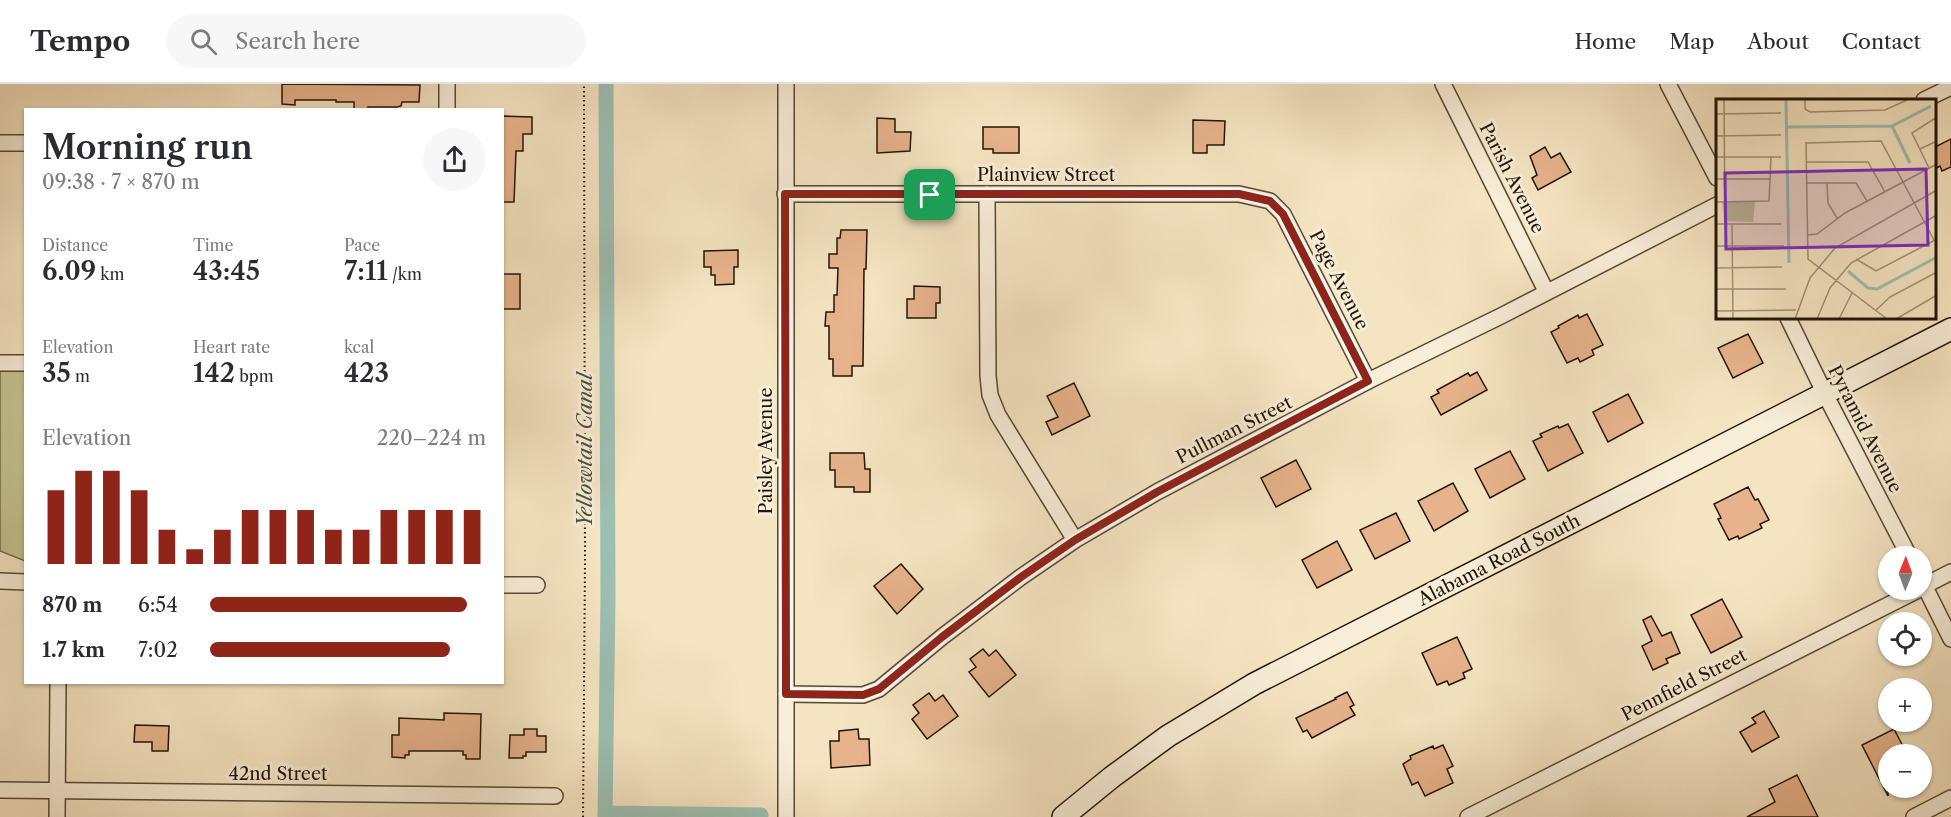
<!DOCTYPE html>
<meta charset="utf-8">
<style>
:root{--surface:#fff;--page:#f7f7f7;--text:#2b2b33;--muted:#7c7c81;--line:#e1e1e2;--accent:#8f2418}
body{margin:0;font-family:"Libre Caslon Text",serif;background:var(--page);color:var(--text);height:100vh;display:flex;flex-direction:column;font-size:22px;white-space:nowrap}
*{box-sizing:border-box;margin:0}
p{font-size:20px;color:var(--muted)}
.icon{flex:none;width:33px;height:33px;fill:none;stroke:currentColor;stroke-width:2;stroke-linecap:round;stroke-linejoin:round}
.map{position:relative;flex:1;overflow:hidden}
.drawer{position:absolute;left:24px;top:24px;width:480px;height:576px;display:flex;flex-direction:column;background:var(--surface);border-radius:0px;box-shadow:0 2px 4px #0004}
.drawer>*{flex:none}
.needle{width:39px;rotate:1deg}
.controls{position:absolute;left:1878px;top:462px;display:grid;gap:12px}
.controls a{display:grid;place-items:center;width:54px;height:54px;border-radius:50%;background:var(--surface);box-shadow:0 2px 4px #0004;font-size:30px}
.pin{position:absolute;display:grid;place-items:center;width:51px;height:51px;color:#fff;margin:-26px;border-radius:12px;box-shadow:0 3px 9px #0006}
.round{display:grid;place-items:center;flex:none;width:63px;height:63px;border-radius:32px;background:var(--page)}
.headline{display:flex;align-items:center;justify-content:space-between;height:102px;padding:0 18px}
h1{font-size:33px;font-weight:600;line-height:45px}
.figures{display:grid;grid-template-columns:repeat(3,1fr);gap:9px;height:102px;padding:6px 18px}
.figures div{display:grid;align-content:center}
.figures b{font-size:26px;font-weight:600}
.figures small{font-size:16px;font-weight:400}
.figures p{font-size:16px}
.chart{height:168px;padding:12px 18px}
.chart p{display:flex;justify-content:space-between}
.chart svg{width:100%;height:108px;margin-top:6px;stroke:var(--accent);stroke-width:6}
ul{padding:0 18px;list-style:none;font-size:20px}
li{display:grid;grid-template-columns:96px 72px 1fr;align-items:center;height:45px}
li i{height:15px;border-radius:8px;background:var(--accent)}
header{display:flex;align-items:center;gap:36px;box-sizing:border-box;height:84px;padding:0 30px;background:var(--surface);border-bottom:2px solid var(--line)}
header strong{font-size:28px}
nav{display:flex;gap:33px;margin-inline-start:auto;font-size:21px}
.search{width:420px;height:54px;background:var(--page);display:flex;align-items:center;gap:15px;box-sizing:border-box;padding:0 21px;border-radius:33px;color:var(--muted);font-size:22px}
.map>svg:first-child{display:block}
</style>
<header>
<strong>Tempo</strong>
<div class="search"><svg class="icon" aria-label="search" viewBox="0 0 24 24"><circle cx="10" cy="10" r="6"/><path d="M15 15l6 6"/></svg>Search here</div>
<nav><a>Home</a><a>Map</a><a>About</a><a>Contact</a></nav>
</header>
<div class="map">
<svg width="1951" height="733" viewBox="0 0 1951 733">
<rect width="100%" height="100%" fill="#f5e4c2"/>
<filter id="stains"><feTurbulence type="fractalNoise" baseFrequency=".00333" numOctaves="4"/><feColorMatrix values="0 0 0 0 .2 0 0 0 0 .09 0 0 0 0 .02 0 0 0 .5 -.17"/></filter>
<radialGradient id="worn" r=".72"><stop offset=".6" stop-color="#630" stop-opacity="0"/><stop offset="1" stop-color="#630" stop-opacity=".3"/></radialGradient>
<!-- green -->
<polygon fill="#c2c28f" stroke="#726c4a" stroke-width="1.5" points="0,283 25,284 25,477 0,467"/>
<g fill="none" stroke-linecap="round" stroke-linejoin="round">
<!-- canal -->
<g stroke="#9cbfb2" stroke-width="15">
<polyline points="605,729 761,731"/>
<polyline points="605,733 608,514 606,0"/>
</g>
</g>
<!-- building -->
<g fill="#e7b38c" stroke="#211505" stroke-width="1.5">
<polygon points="282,0 420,1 419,18 402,18 401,22 397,23 368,23 368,25 354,25 354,18 336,18 336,16 295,16 295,21 282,20"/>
<polygon points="502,32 532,33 532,50 523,50 523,67 516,67 514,118 502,118"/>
<polygon points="877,34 895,35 895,48 911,48 910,67 877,69"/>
<polygon points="1193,36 1225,37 1224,61 1207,61 1207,69 1193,69"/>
<polygon points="983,43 1019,43 1019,69 993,69 993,65 983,65"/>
<polygon points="1951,55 1951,83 1942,87 1940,82 1935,85 1935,63"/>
<polygon points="1545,63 1551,74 1560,69 1571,88 1538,106 1532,94 1537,91 1530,72"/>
<polygon points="841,146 867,146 866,185 864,185 863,282 852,282 852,292 833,292 833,275 829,275 829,242 825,242 826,228 834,228 834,211 837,211 838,184 829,184 829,170 837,170 837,154 840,154"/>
<polygon points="738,166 738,183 734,183 734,200 715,201 715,191 711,191 711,183 704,183 704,167"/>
<rect x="502" y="190" width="18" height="35"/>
<polygon points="914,202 940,203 940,219 936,219 936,234 907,234 907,215 914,215"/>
<polygon points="1587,230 1603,261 1592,266 1594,271 1580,278 1578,274 1567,279 1551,248 1559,244 1558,242 1578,231 1579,234"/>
<polygon points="1748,250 1763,279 1733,294 1718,264"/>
<polygon points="1477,288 1487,306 1441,331 1431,313 1439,309 1437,306 1468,289 1470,292"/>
<polygon points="1074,299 1090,332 1052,351 1046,338 1058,333 1047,312"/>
<polygon points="1628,310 1643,339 1608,358 1593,328"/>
<polygon points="1568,340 1583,369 1548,387 1533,357 1542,353 1540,350 1558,342 1559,344"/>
<polygon points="1510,367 1525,395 1490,414 1475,385"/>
<polygon points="830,369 864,369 865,385 870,385 870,408 854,408 854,403 835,403 835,386 830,386"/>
<polygon points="1296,376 1311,405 1276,423 1261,394"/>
<polygon points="1453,399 1468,427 1434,447 1418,417"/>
<polygon points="1748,403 1755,416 1758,415 1769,436 1760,440 1762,444 1739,455 1738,452 1729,456 1718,435 1721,434 1714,420"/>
<polygon points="1396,429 1410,457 1375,475 1360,446"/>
<polygon points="1337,457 1352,486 1317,504 1302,476"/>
<polygon points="901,480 923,505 897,530 874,502"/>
<polygon points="1722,515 1742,553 1711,569 1691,531"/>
<polygon points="1651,532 1662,552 1671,548 1680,569 1666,575 1668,579 1653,586 1642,562 1652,557 1643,536"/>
<polygon points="1457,553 1472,585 1463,589 1465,594 1449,601 1447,597 1437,601 1422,569"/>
<polygon points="983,565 989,572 996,566 1016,591 989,613 969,588 976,583 970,575"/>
<polygon points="1347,608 1354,621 1350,623 1355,631 1312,654 1307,646 1303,648 1296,634 1336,615 1335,614"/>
<polygon points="929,609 935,617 943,611 958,632 927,655 912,635 919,629 913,621"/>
<polygon points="1764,627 1779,653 1752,668 1740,648 1756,639 1752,634"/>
<polygon points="444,629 481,630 480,675 466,675 466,671 463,671 463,667 409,667 409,671 405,671 405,674 392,673 392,651 399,651 399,634 444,636"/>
<polygon points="135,641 169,642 168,667 152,667 152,658 134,658"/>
<polygon points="524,645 537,645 537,652 546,652 546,668 526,668 526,672 523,672 523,674 509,674 510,651 524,651"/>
<polygon points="858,645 859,655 869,655 870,681 831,684 830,657 839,657 839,647"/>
<polygon points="1894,645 1907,670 1888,670 1888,712 1862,661"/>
<polygon points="1443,661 1453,682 1447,685 1453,699 1425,712 1418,698 1412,701 1403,680 1411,675 1410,672 1433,662 1434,665"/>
<polygon points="1797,691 1818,733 1747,733 1775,718 1769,705"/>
</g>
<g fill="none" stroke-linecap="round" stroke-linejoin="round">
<defs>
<g id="street">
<polyline points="786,0 786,733"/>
<polyline points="1443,0 1546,207"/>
<polyline points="1668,0 1717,94"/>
<polyline points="1924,16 1951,3"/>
<polyline points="447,26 447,0"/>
<polyline points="0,59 26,59"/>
<polyline points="785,110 1239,110 1270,117 1283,130 1368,297"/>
<polyline points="987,110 988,292 990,311 998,331 1075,456"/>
<polyline points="1788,234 1825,310 1909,472"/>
<polyline points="0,279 26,279"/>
<polyline points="0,497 26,498"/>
<polyline points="1922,497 1951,555"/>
<polyline points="502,501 537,501"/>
<polyline points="1922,503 1951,488"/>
<polyline points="786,610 863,611 879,605 942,553 1021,493 1075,456 1157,408 1368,297 1501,232 1717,121"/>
<polyline points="0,706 555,712"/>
<polyline points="57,733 58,598"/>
<polyline points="1468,733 1918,506"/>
<polyline points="1914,733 1951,714"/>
</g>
<polyline id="secondary" points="1063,733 1112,693 1168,652 1254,600 1951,245"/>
</defs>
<!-- street casing -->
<use href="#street" stroke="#564934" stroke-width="18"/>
<!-- secondary casing -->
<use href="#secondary" stroke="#211505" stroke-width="24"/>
<!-- path -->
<polyline stroke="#211505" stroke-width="2" stroke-dasharray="1.5 3" stroke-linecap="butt" points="583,733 585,479 584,0"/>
<!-- street -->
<use href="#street" stroke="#f8edd7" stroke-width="15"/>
<!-- secondary -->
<use href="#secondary" stroke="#f8edd7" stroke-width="21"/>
</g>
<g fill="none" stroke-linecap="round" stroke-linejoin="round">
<defs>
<polygon id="route" points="785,110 1239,110 1270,117 1283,130 1368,297 1157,408 1075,456 1021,493 942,553 879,605 863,611 786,610"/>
</defs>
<!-- route casing -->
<use href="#route" stroke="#fff" stroke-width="12"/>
<!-- route -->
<use href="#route" stroke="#8f2418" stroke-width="8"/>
</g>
<g text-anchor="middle" stroke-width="6" stroke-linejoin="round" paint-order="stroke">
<!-- street labels -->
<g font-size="18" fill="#211505" stroke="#f8edd7">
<text x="1046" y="97">Plainview Street</text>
<text transform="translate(1512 94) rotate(63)" y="6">Parish Avenue</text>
<text transform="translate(1339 196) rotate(63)" y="6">Page Avenue</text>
<text transform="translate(1865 345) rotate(63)" y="6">Pyramid Avenue</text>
<text transform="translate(1234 346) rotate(-27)" y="6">Pullman Street</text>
<text transform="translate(766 367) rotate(-90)" y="6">Paisley Avenue</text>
<text transform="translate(1499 476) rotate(-27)" y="6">Alabama Road South</text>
<text transform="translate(1684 601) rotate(-27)" y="6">Pennfield Street</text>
<text x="278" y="696">42nd Street</text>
</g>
<!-- water labels -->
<g font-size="20" font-style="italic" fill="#4c5042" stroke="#f8edd7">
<text transform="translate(585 366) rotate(-90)" y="7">Yellowtail Canal</text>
</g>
</g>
<!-- overview -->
<g transform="translate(1716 15)">
<rect width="220" height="220" fill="#f5e4c2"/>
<path d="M6 103H39L37 123 8 122Z" fill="#c2c28f"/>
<path fill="none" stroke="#9cbfb2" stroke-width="3" d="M70 1 73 164M176 27 194 64M71 28 176 27 215 7M132 172 152 189 161 190 221 158"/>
<path fill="none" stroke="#a09176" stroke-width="1.5" d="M8 1 9 125M89 1V10L94 13 169 11 191 1M0 15 65 14M0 37 65 36M204 50 221 42M0 58H65M90 63H152L169 93M213 69 196 34 221 18M0 80H55M90 84H140L151 102M111 84 112 104 121 119M0 103 53 102 55 58M0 125H65M16 125 17 220M91 136 101 135 129 114 221 65M0 147H68M140 160 160 172 221 140M0 169 66 168M0 190H70M160 211 174 198 221 173M0 212 80 211M79 220 94 179 119 149 221 91M101 220 114 189 135 164 221 116M123 220 136 194M171 220 92 160 90 44 165 42 218 141M180 220 221 196"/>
<path fill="#7b2cbf" fill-opacity="0.15" stroke="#7b2cbf" stroke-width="3" d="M210 70 212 146 10 150 9 74Z"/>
<rect width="220" height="220" fill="none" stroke="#211505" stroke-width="3"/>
</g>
<rect width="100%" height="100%" filter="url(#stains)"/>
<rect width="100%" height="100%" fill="url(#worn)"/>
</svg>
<div class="controls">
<a><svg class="needle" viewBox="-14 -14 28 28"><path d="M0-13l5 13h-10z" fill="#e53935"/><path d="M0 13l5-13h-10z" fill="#7c7c81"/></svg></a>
<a><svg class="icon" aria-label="locate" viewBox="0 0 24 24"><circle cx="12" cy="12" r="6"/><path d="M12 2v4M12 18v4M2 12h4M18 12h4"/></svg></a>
<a>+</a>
<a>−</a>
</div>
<div class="pin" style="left:930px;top:111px;background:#1e9e55"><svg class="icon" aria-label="arrive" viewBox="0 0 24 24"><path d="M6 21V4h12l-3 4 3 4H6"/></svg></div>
<section class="drawer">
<div class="headline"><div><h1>Morning run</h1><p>09:38 · 7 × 870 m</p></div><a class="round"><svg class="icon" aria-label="share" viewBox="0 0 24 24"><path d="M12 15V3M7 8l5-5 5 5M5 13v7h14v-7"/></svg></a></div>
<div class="figures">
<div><p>Distance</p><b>6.09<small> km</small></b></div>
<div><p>Time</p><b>43:45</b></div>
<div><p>Pace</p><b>7:11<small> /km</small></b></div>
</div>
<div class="figures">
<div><p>Elevation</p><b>35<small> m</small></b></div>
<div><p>Heart rate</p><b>142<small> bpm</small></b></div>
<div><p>kcal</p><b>423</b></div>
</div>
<div class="chart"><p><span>Elevation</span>220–224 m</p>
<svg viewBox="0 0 160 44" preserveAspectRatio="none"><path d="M5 44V14M15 44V6M25 44V6M35 44V14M45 44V30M55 44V38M65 44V30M75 44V22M85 44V22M95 44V22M105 44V30M115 44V30M125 44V22M135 44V22M145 44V22M155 44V22"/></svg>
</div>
<ul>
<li><b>870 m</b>6:54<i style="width:93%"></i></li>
<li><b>1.7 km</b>7:02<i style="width:87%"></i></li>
</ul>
</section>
</div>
